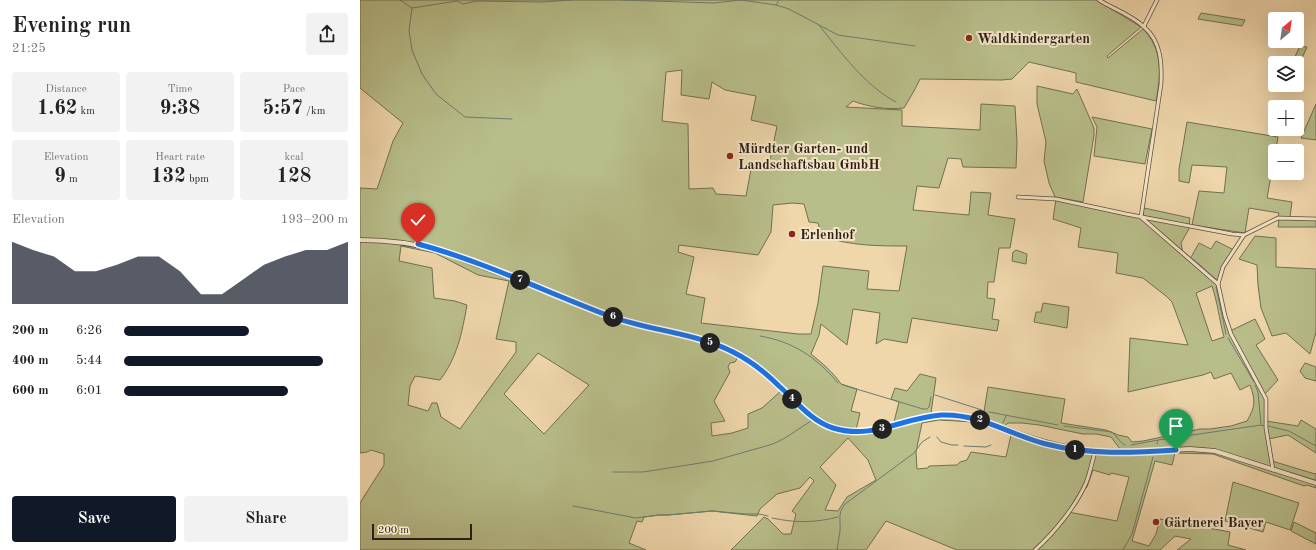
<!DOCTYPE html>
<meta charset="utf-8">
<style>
:root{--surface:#fff;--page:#f2f2f2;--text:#222;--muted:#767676;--accent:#111827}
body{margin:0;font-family:"Old Standard TT",serif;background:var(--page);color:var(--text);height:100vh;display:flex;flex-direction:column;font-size:15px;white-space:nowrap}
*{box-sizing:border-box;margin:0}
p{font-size:13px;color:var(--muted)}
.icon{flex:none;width:22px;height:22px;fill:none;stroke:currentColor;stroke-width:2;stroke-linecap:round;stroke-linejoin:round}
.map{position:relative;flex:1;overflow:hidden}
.panel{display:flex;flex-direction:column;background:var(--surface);width:360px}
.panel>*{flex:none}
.needle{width:26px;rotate:29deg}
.tools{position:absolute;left:908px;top:12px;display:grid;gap:8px}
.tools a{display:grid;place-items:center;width:36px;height:36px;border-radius:4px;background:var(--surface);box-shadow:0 4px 16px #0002;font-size:20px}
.scale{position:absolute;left:12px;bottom:10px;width:100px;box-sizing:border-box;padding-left:4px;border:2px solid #2a2217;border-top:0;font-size:11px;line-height:14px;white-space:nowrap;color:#2a2217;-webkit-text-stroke:3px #f5e4c8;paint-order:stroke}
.pin{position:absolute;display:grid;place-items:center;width:34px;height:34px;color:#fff;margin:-41px -17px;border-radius:50% 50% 50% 0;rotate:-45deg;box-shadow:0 0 4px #0007}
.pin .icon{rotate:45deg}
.km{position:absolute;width:20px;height:20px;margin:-10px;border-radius:50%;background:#222;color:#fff;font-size:11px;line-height:20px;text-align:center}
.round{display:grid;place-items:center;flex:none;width:42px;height:42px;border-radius:4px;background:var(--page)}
.head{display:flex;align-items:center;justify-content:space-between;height:68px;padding:0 12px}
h1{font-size:22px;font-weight:700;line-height:30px}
.metrics{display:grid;grid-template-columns:repeat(3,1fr);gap:6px;height:68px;padding:4px 12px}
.metrics div{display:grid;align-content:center;border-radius:4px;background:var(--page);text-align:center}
.metrics b{font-size:20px;font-weight:700}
.metrics small{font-size:11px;font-weight:400}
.metrics p{font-size:11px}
.chart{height:112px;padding:8px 12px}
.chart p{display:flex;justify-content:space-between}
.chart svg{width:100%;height:72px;margin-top:4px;fill:var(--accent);opacity:.7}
.button{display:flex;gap:8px;margin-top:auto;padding:8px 12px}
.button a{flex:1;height:46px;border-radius:4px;background:var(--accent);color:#fff;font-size:16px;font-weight:700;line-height:46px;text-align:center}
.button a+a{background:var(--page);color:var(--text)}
ul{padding:0 12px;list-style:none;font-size:13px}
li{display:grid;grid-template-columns:64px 48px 1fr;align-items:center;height:30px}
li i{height:10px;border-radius:5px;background:var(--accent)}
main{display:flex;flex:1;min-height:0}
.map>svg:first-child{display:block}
</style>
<main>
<section class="panel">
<div class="head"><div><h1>Evening run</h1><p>21:25</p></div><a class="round"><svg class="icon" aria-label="share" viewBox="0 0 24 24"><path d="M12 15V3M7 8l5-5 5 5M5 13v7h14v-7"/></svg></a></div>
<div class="metrics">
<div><p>Distance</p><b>1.62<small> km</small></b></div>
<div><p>Time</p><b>9:38</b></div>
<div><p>Pace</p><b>5:57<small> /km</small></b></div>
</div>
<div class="metrics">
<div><p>Elevation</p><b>9<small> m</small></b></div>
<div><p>Heart rate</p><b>132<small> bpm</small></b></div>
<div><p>kcal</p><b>128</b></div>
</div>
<div class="chart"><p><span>Elevation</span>193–200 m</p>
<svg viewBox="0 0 160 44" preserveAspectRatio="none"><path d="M0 44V6L10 11L20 15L30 24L40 24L50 20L60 15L70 15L80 24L90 38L100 38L110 29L120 20L130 15L140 11L150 11L160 6V44z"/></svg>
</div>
<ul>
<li><b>200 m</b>6:26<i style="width:56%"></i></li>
<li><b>400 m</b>5:44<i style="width:89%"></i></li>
<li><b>600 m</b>6:01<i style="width:73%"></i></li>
</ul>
<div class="button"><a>Save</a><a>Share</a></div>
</section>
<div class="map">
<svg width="956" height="550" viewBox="0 0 956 550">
<rect width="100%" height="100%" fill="#efd6ab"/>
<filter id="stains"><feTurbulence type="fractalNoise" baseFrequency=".005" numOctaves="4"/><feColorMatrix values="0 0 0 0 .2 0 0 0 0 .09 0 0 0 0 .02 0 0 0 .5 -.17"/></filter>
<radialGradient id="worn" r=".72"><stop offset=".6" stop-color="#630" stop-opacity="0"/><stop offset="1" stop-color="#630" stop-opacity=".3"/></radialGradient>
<!-- green -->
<g fill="#b8be8a" stroke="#717050" fill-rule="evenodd">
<path d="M0 0H737L781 27 747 56 748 58 783 29C803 49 801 75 796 101L716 82V73L669 62 652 79 642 80 560 79 554 91 544 108C527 110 509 107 493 101L486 107 542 110V126L620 130 621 104 655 106 657 142 656 168 603 167 601 159 588 158 579 188 557 186 553 210 609 215 611 192 631 193 628 215 655 219 650 248H639L634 282H628L627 298 635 299 632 319 639 320 637 331 552 318 547 343 524 339 516 344 520 313 493 309 487 345 461 324 459 335 451 354C462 363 473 372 481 384L497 389 491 411 500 413 496 430 513 428 534 422 539 402 531 399 535 388 547 391 560 374 576 378 571 413C589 413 605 414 623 418L628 387 705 399 701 423 746 430 758 435 768 437 772 442 783 441 840 429H850L871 426 887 421C895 407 896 401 890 385L880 390 871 373 854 379 851 372 843 375 768 392 770 338 828 345 812 302 806 296 783 278 756 273 758 253 718 247 721 228 693 219 696 199 830 227 821 243 823 253 830 259 839 243 851 249 856 241 874 250C869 257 859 276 858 285 858 296 867 319 870 331L895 319 905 339 896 345 918 380 905 394 906 421 938 426 941 420 956 429V453L928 435 908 439 912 461 955 474 956 473V488L947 485 944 486 853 454 815 453 812 465 795 461 772 541 789 546 796 534 800 519 870 532 868 545 886 550H817L831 539 815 536 800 550H597L526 521 506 550H371L404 517 408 519 423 534H431L436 514 432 511 454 481 450 477 440 488 417 494 400 509 397 516 352 511 308 515H299L284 517 282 522 277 521 269 543 286 550H0V503L24 465V454L11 450 7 452 0 453V188L17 189 33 141 43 123 0 88ZM322 70 321 95 349 99 352 82 365 90 396 96 391 120 417 126 408 170 391 169 386 196 356 194 353 188 329 189 328 124 302 121 306 72ZM432 203 444 204 449 222 458 223 462 236C490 246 518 246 547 246L539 291 507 289 509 271 463 266 458 303 451 334H438L341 323 345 298 326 294 334 257 318 252 319 245 398 255 411 232 413 205ZM41 246 75 253 118 275 149 281 136 339 156 342V352L100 429 81 417 77 403H72L68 411 48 405 50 386 55 376 80 380C97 358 102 333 107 305L95 301 74 298 72 268 39 261ZM852 286C858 304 859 319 864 337L852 341 836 293ZM178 353 229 385 184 434 144 394ZM378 357C394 366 408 378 421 391L402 408 388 414V428L372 433 352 436 351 423 365 421 354 401 370 372 368 367 370 363 375 362ZM579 420 614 422 651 435 646 457 611 452 607 460 600 462 597 465 569 466 568 468 557 469 556 452 562 423ZM648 423H662L679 425 723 434H736L751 437 760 449C721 451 681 440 645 426ZM488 438 508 460 516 480 487 497 478 511 465 510 476 485 460 467ZM733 470 750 475 751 473 769 477 757 521 708 512 719 495 727 487Z"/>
<polygon points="841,13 885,20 882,26 838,19"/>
<polygon points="940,46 947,47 937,69 937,63 932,63"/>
<polygon points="677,86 713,94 717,89 734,128 734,135 723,202 695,197 689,183 684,161 686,142 677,104"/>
<polygon points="956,104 956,140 941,138"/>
<polygon points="732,117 792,129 785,164 734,156 737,127"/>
<polygon points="827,122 918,137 907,198 932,202 930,217 918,217 919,213 889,208 885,233 832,225 839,191 864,193 867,167 832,165 829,183 819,181 819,169"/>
<polygon points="784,208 830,218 829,225 784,216 783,214"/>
<polygon points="919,219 956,220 956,227 918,227"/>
<polygon points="895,236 916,238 916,267 956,269 956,332 950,354 926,333 912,336 901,308 898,285 897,265 879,259"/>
<polygon points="656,250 667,254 666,264 652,261 653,252"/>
<polygon points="683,303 709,307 707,328 674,322 676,312 681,312"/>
<polygon points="945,363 956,367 956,381 945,378 940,371"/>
<polygon points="873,482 939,503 930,530 906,522 903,532 865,521"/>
<polygon points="934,522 956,533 956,544 931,531"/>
</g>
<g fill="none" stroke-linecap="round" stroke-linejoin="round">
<!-- stream -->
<g stroke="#6d7c72" stroke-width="1">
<polyline points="40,0 52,8 97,1 103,4 116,1 181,2 212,0"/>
<polyline points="262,0 354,3 381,0 416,5 429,9 478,35 555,46"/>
<polyline points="416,5 419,0"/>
<polyline points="52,8 49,31 52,50 62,74 76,94 105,117 152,119"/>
<path d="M458 24C481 52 504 85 536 102"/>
<polyline points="801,232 830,257"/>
<polyline points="833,259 857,280"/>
<polyline points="856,287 866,334"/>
<path d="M400 336C434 342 456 357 478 383"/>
<polyline points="868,338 894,382"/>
<polyline points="483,385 563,409 567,409 569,407 571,397"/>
<polyline points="895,385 898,392 901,424"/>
<polyline points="575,395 622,410"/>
<polyline points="629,412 698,425"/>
<polyline points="643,423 646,416"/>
<path d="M704 426 752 432C757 436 759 442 765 445"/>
<polyline points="908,426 929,431 956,446"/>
<polyline points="577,437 581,442 592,445 598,445"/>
<polyline points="797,444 798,440 901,425 905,426"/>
<polyline points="771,445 798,440"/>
<polyline points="604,446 626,447 631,445"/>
<polyline points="253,472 283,472 353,461 413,444 425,438 451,421"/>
<polyline points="213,506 276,518 299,515 308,515 352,511 386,514 399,514 408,516"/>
<path d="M412 518C436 523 454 523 478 517"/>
<path d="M477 550C478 544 479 537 480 531 481 519 477 515 485 504L554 453 562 442 570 437"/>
<polyline points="763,550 772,534 793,457"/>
</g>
<defs>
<g id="minor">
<path d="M739 0C753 9 772 15 784 27 801 41 802 63 801 84L781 217"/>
<polyline points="784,26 797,0"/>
<polyline points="658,197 696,199 766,214 872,234 884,235 918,218 956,219"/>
<polyline points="782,218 858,284 865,316 871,334 906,399 906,428 913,470"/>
<polyline points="858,284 863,267 884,235"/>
<path d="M675 550C694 533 716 506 726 483 730 473 732 462 735 452"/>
</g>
<path id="tertiary" d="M0 240C28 240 54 243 81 251L254 317 337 339 371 351 401 369 442 408 454 418 472 427 483 431 508 432 528 428 557 418 582 415 596 416 623 421 673 440 715 450 752 453 830 449 855 451 956 483"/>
</defs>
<!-- minor casing -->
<use href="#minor" stroke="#5b4f3c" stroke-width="4.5"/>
<!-- tertiary casing -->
<use href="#tertiary" stroke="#5b4f3c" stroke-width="5.5"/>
<!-- minor -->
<use href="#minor" stroke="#f5e4c8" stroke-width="3"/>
<!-- tertiary -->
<use href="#tertiary" stroke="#f5e4c8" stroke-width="4"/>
</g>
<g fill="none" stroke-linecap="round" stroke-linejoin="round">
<defs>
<path id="route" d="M58 244C125 262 188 293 252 317 292 331 336 333 373 352 391 361 405 372 419 386 436 401 451 421 473 428 512 440 542 418 581 415 618 413 651 435 686 444 729 455 772 453 816 450"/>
</defs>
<!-- route casing -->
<use href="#route" stroke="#fff" stroke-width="8"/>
<!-- route -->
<use href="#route" stroke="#1a73e8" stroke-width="5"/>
</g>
<!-- markers -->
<g fill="#8f2418" stroke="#f5e4c8" stroke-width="1.5">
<circle cx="609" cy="38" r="4"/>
<circle cx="370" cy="156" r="4"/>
<circle cx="432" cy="234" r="4"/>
<circle cx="796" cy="522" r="4"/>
</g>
<g text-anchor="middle" stroke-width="4" stroke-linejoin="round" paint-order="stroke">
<!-- poi labels -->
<g font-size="14" font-weight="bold" fill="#2a2217" stroke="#f5e4c8" text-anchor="start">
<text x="617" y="43">Waldkindergarten</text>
<text x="378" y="153">Mürdter Garten- und<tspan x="378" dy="16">Landschaftsbau GmbH</tspan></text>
<text x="440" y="239">Erlenhof</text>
<text x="804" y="527">Gärtnerei Bayer</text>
</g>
</g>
<rect width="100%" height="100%" filter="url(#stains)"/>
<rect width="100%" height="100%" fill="url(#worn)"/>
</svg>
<div class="tools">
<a><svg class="needle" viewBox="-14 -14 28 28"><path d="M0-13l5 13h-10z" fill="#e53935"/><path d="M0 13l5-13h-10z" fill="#767676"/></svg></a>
<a><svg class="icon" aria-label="layers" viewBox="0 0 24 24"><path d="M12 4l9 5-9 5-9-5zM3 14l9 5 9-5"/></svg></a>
<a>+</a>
<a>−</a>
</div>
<div class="scale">200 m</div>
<div class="pin" style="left:816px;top:450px;background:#1e9e55"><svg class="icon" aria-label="arrive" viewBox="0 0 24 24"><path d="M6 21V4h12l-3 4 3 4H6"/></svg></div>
<div class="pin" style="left:58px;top:244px;background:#d93025"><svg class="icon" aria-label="check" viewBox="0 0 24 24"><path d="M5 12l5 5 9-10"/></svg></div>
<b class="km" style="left:715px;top:450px">1</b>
<b class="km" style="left:620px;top:420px">2</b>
<b class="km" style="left:522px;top:429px">3</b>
<b class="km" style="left:432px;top:399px">4</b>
<b class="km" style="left:350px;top:343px">5</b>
<b class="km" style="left:253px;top:317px">6</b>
<b class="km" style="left:160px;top:280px">7</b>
</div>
</main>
